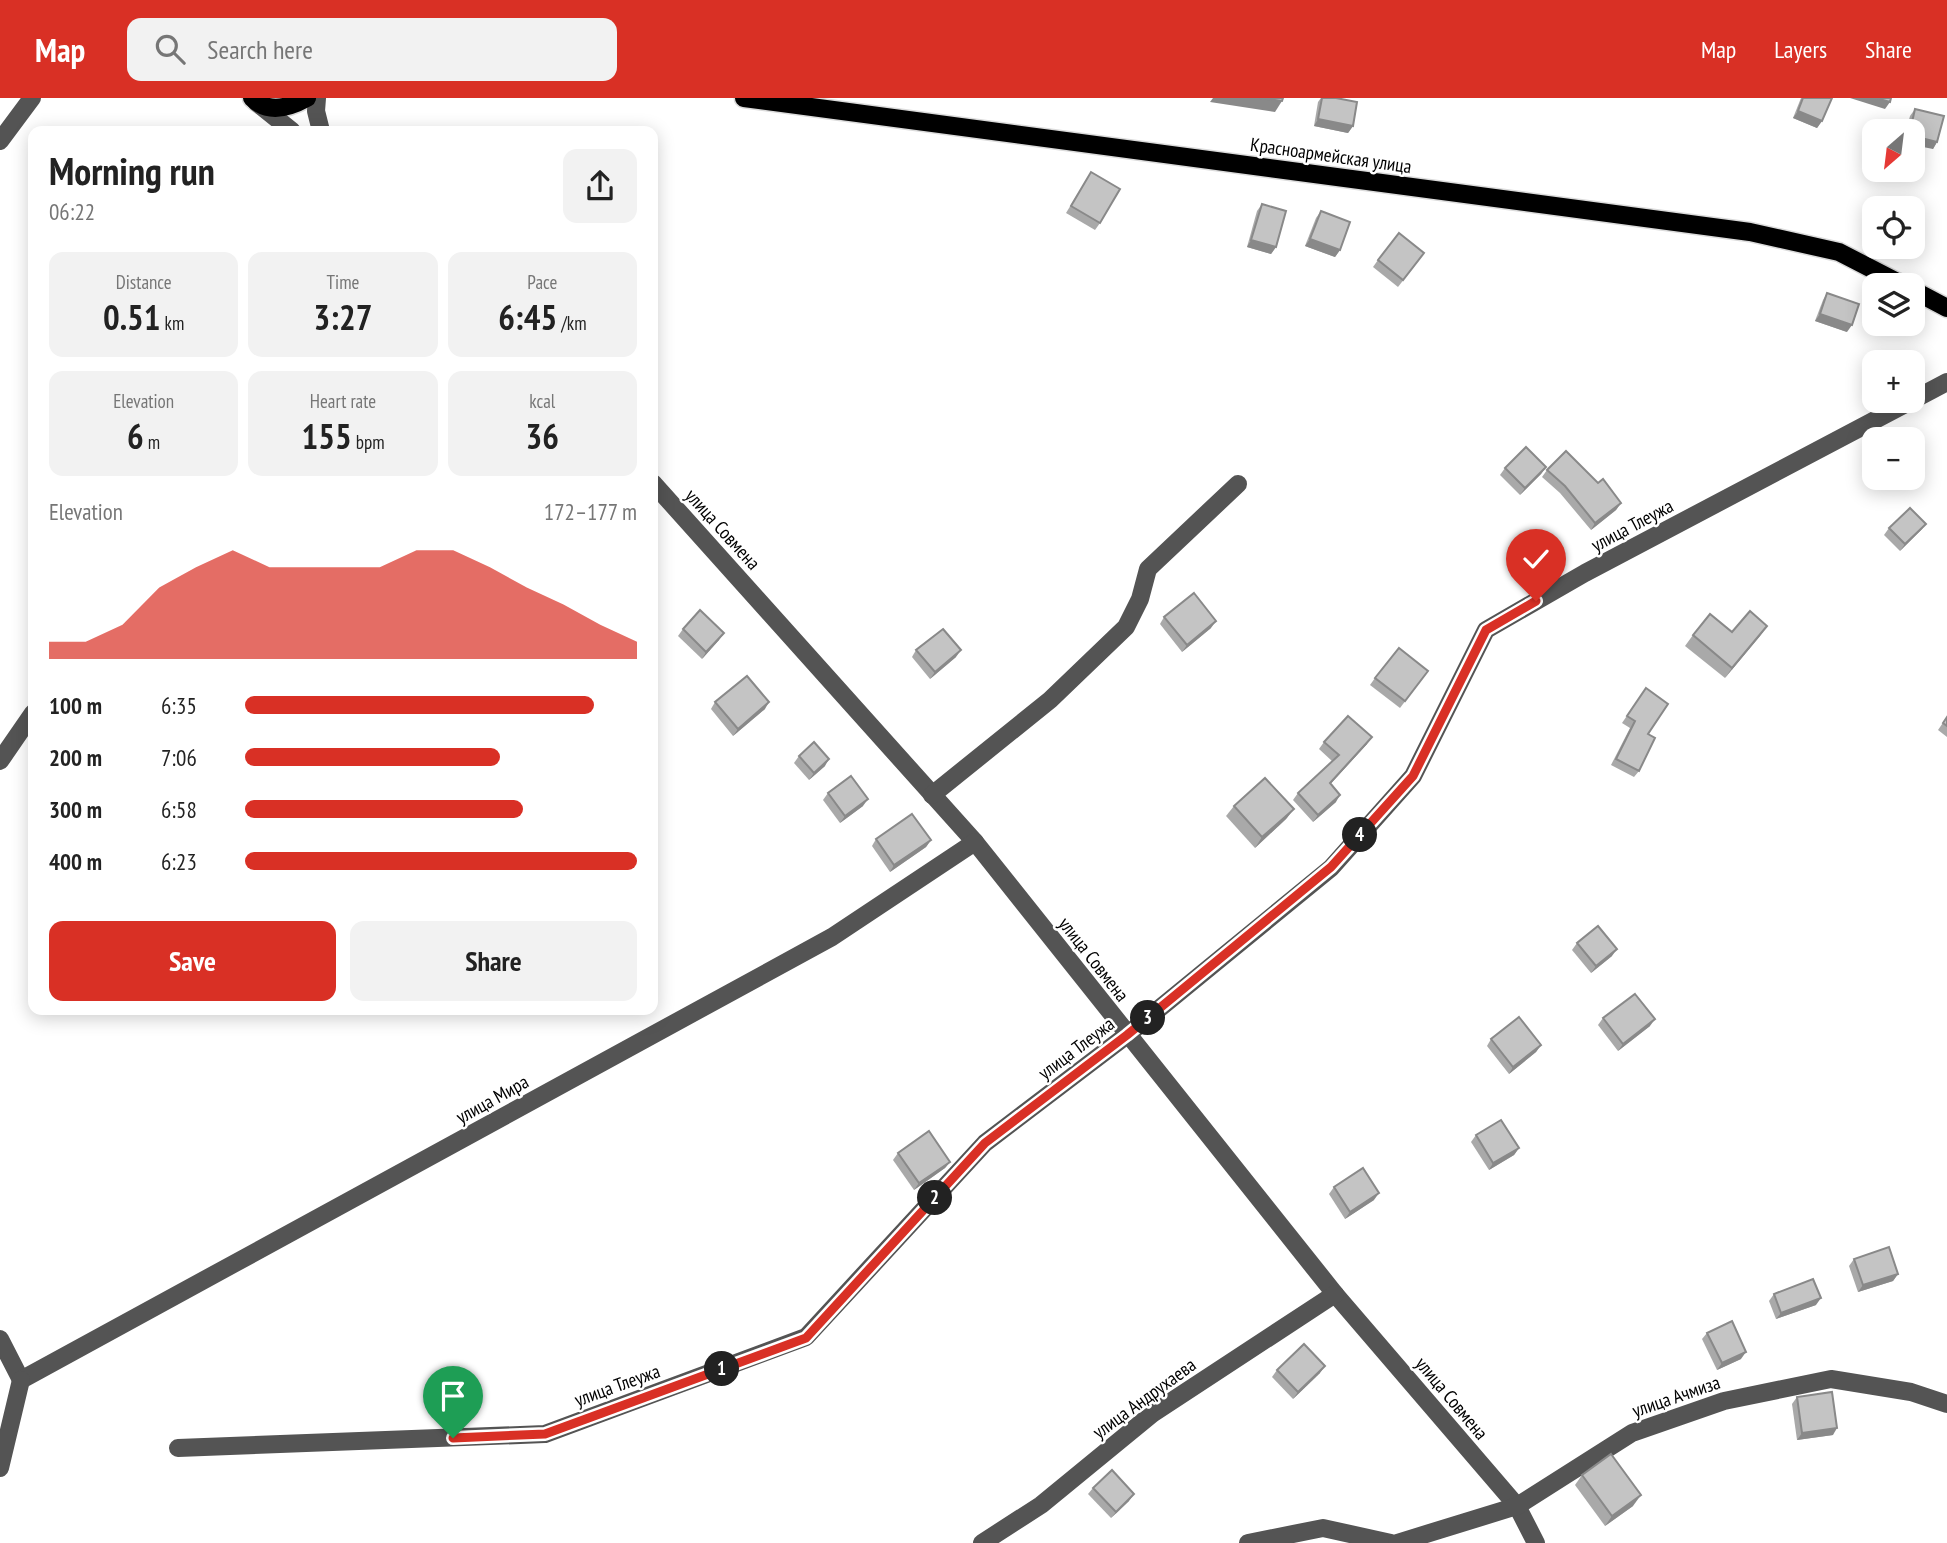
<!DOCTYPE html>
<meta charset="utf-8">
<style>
:root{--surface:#fff;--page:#f2f2f2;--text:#222;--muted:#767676;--accent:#d93025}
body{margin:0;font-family:"PT Sans Narrow",sans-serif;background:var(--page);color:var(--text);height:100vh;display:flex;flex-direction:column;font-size:26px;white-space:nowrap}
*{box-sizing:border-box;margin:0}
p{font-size:23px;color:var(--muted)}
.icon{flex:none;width:38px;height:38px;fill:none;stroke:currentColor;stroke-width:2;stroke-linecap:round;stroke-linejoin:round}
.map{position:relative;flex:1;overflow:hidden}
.panel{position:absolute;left:28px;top:28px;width:630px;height:889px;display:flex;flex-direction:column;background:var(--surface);border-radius:14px;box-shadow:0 4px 18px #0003}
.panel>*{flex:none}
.needle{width:46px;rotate:208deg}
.tools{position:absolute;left:1862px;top:21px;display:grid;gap:14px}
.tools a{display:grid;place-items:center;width:63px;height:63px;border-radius:14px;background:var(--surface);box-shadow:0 4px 18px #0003;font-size:35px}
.pin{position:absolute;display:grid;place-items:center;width:60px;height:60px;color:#fff;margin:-72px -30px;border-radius:50% 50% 50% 0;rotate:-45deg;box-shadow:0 0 7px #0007}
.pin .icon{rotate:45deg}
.km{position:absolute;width:35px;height:35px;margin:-18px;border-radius:50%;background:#222;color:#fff;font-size:19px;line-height:35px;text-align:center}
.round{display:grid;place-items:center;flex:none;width:74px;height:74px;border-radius:14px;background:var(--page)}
.overview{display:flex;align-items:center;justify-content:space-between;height:119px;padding:0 21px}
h1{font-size:38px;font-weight:700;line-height:52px}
.figures{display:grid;grid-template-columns:repeat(3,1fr);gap:10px;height:119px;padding:7px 21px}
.figures div{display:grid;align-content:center;border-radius:14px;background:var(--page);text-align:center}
.figures b{font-size:35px;font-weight:700}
.figures small{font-size:19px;font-weight:400}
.figures p{font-size:19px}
.chart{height:196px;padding:14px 21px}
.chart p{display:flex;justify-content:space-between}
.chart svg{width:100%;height:126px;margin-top:7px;fill:var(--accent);opacity:.7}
.action{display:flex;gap:14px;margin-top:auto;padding:14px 21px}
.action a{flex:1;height:80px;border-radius:14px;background:var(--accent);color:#fff;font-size:28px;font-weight:700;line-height:80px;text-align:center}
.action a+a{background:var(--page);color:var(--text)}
ul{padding:0 21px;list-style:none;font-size:23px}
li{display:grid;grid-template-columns:112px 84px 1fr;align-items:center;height:52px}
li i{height:18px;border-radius:9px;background:var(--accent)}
header{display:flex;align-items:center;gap:42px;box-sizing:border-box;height:98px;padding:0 35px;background:var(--accent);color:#fff}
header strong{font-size:33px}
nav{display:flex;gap:38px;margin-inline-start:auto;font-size:24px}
.search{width:490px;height:63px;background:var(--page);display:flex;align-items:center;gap:18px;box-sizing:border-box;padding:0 24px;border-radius:14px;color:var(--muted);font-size:26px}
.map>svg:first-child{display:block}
</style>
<header>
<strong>Map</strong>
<div class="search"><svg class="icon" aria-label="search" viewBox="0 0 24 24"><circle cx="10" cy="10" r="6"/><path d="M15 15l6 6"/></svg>Search here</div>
<nav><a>Map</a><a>Layers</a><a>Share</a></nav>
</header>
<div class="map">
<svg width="1947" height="1445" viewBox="0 0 1947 1445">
<rect width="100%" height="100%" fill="#fff"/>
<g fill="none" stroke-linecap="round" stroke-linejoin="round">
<defs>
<g id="major">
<path d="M252 0C268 16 289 10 307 0"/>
<polyline points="744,0 1750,134 1839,154 1903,187"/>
<polyline points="1913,192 1947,210"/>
</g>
</defs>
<!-- major casing -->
<use href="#major" stroke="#dbdbdb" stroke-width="21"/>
<!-- minor -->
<g stroke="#545454" stroke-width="18">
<polyline points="317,0 316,13 321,33"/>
<polyline points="256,4 292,33"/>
<polyline points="0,43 32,0"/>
<polyline points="1913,302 1947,284"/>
<polyline points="653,385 975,744 1335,1196 1517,1408 1536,1445"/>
<polyline points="0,663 33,615"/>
<polyline points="932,697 1050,602 1126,529 1140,501 1148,471 1238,386"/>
<polyline points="0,1241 21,1282"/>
<polyline points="21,1282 832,839 975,744"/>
<polyline points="178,1350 545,1336 806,1239 985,1045 1127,937 1331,770 1413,678 1486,532 1585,475 1911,303"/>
<polyline points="0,1370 21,1282"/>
<polyline points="982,1445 1041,1407 1152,1316 1335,1196"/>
<polyline points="1248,1445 1323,1430 1391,1445"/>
<polyline points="1397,1445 1517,1408 1632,1335 1724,1303 1831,1281 1911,1294 1947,1306"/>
</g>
<!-- major -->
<use href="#major" stroke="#000" stroke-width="18"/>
</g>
<!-- wall -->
<g fill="#a9a9a9">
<polygon points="1321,0 1336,0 1353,28 1348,35 1314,28 1318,4"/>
<polygon points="1801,0 1832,0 1822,23 1817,30 1793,20"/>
<polygon points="1915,11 1937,44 1933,51 1913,33 1906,33 1910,18"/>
<polygon points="1091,74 1100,125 1095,132 1066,115"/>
<polygon points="1262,106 1276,149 1271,156 1247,149 1257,113"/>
<polygon points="1321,113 1340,152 1335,159 1305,148 1316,120"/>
<polygon points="1378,162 1419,162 1398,189 1373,169"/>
<polygon points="1827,195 1847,234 1815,223 1823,202"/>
<polygon points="1546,369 1541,376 1520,397 1500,377 1505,370"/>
<polygon points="1547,372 1598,385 1621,405 1616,412 1591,432 1560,395 1542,379"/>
<polygon points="1926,426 1921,432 1900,453 1884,437 1889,430"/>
<polygon points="1164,519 1211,530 1182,554 1160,526"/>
<polygon points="1767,528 1725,580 1685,548 1693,537 1732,534"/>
<polygon points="683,531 719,542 702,561 678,538"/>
<polygon points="916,552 956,559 930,581 912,559"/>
<polygon points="1428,573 1400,610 1370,587 1375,580"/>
<polygon points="1646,590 1648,636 1639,673 1634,679 1611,667 1630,630 1622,625"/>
<polygon points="715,604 765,611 733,638 711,611"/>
<polygon points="1947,619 1947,639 1938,632"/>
<polygon points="1324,644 1367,646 1330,686 1336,704 1313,724 1293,702 1298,695 1332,663 1319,651"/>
<polygon points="799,658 825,668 809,682 794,665"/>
<polygon points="828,695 863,708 840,725 823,702"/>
<polygon points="1234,708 1294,711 1286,721 1255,750 1226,718"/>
<polygon points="876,741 931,742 926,749 890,774 872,748"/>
<polygon points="1577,845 1612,858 1591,875 1572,852"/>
<polygon points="1603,920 1650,928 1618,953 1598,927"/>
<polygon points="1491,941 1541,947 1536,954 1509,976 1487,948"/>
<polygon points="1476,1037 1519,1050 1514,1057 1489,1072 1471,1044"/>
<polygon points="898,1055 950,1064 945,1070 914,1092 893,1062"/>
<polygon points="1334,1089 1374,1102 1345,1121 1329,1096"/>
<polygon points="1854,1161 1898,1176 1893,1183 1858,1194 1849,1168"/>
<polygon points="1774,1196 1816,1207 1776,1221 1769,1203"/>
<polygon points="1707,1235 1741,1261 1717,1272 1702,1241"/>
<polygon points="1277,1272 1320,1275 1293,1301 1272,1279"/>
<polygon points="1797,1299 1833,1337 1797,1342 1792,1306"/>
<polygon points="1582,1377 1633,1408 1605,1428 1575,1387"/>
<polygon points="1093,1390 1129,1403 1111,1420 1088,1396"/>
</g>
<!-- shaded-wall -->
<g fill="#898989">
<polygon points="1213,0 1260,0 1282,3 1275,14 1210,4"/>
<polygon points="1850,0 1876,0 1890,4 1885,11"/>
<polygon points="1798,13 1822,23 1817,30 1793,20"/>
<polygon points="1318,21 1353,28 1348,35 1314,28"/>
<polygon points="1913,38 1937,44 1933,51 1913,47"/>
<polygon points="1310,141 1340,152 1335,159 1305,148"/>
<polygon points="1251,142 1276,149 1271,156 1247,149"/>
<polygon points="1820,216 1852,227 1847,234 1815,223"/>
<polygon points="1546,369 1541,376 1520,397 1525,390"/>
<polygon points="1621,405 1616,412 1591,432 1595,425"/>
<polygon points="1926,426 1921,432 1900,453 1905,446"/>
<polygon points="1216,523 1211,530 1182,554 1187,547"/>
<polygon points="1767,528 1760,538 1725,580 1732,570"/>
<polygon points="724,535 719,542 702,561 706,554"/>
<polygon points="961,552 956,559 930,581 935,574"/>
<polygon points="769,604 765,611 733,638 738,631"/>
<polygon points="1372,639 1367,646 1325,692 1330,685"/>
<polygon points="829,661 825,668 809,682 814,675"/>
<polygon points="1340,697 1336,704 1313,724 1318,717"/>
<polygon points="868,701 863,708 840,725 845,718"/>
<polygon points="1294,711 1286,721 1255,750 1262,739"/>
<polygon points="931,742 926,749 890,774 894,767"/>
<polygon points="1617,851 1612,858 1591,875 1596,868"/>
<polygon points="1655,921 1650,928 1618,953 1623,946"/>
<polygon points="1541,947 1536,954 1509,976 1513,969"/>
<polygon points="1519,1050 1514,1057 1489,1072 1493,1065"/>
<polygon points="950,1064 945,1070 914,1092 919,1085"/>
<polygon points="1379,1095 1374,1102 1345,1121 1350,1114"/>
<polygon points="1898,1176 1893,1183 1858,1194 1863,1187"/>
<polygon points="1821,1200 1816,1207 1776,1221 1781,1215"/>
<polygon points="1746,1254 1741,1261 1717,1272 1722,1265"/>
<polygon points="1325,1268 1320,1275 1293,1301 1298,1294"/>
<polygon points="1837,1330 1833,1337 1797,1342 1802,1335"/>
<polygon points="1134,1396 1129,1403 1111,1420 1116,1414"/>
<polygon points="1641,1397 1633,1408 1605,1428 1612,1418"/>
</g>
<!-- building -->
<g fill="#c4c4c4" stroke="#898989" stroke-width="2">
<polygon points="1260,0 1283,0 1282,3"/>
<polygon points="1322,0 1336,0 1357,4 1353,28 1318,21"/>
<polygon points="1803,0 1832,0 1822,23 1798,13"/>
<polygon points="1876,0 1891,0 1890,4"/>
<polygon points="1915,11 1944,18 1937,44 1913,38 1913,33 1910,33"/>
<polygon points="1091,74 1120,91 1100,125 1071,108"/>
<polygon points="1262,106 1286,113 1276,149 1251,142"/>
<polygon points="1321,113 1350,124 1340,152 1310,141"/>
<polygon points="1399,135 1424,155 1403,182 1378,162"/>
<polygon points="1827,195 1859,206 1852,227 1820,216"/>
<polygon points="1526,349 1546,369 1525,390 1505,370"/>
<polygon points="1566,353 1598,385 1603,381 1621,405 1595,425 1565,388 1547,372"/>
<polygon points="1910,410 1926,426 1905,446 1889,430"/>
<polygon points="1194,495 1216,523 1187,547 1164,519"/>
<polygon points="700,512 724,535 706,554 683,531"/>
<polygon points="1750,513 1767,528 1732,570 1693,537 1710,516 1732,534"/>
<polygon points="943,531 961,552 935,574 916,552"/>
<polygon points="1399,550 1428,573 1405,603 1375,580"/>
<polygon points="747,578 769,604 738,631 715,604"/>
<polygon points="1646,590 1668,606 1648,636 1655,640 1639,673 1616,661 1635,623 1627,618"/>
<polygon points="1348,618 1372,639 1330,685 1340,697 1318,717 1298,695 1339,657 1324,644"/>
<polygon points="1947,619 1947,628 1943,625"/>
<polygon points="814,644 829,661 814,675 799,658"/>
<polygon points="851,678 868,701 845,718 828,695"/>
<polygon points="1265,680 1294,711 1262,739 1234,708"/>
<polygon points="912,716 931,742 894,767 876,741"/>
<polygon points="1598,828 1617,851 1596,868 1577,845"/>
<polygon points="1635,896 1655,921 1623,946 1603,920"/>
<polygon points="1519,919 1541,947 1513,969 1491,941"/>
<polygon points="1501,1022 1519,1050 1493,1065 1476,1037"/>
<polygon points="929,1033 950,1064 919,1085 898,1055"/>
<polygon points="1363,1070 1379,1095 1350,1114 1334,1089"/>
<polygon points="1889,1149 1898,1176 1863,1187 1854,1161"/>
<polygon points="1813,1181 1821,1200 1781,1215 1774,1196"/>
<polygon points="1732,1223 1746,1254 1722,1265 1707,1235"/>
<polygon points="1304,1246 1325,1268 1298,1294 1277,1272"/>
<polygon points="1832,1294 1837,1330 1802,1335 1797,1299"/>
<polygon points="1611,1356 1641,1397 1612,1418 1582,1377"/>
<polygon points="1112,1372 1134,1396 1116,1414 1093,1390"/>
</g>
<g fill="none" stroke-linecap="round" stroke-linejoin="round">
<defs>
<polyline id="route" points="453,1340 545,1336 806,1240 985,1045 1127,937 1331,769 1413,678 1486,532 1536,503"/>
</defs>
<!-- route casing -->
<use href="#route" stroke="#fff" stroke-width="14"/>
<!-- route -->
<use href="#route" stroke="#d93025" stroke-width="9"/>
</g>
<g text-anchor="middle" stroke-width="5" stroke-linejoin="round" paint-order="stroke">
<!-- street labels -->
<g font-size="19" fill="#000" stroke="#fff">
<text transform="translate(1331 57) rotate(8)" y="7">Красноармейская улица</text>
<text transform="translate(1632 427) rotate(-28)" y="7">улица Тлеужа</text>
<text transform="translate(723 431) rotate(48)" y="7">улица Совмена</text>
<text transform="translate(1094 861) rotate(52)" y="7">улица Совмена</text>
<text transform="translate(1076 950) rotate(-37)" y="7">улица Тлеужа</text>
<text transform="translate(492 1001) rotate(-29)" y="7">улица Мира</text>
<text transform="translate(617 1287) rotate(-20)" y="7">улица Тлеужа</text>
<text transform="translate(1676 1298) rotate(-19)" y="7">улица Ачмиза</text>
<text transform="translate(1144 1300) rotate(-36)" y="7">улица Андрухаева</text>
<text transform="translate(1452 1300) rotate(50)" y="7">улица Совмена</text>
</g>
</g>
</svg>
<div class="tools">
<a><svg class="needle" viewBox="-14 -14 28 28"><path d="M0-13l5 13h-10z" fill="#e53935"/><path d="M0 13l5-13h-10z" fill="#767676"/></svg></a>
<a><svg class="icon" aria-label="locate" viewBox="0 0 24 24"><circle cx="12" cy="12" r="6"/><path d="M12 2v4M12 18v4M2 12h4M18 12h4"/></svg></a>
<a><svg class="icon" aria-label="layers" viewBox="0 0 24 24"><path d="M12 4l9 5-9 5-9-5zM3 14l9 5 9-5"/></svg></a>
<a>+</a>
<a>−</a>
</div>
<div class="pin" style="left:453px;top:1340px;background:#1e9e55"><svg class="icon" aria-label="arrive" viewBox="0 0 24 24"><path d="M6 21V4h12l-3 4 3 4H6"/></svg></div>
<div class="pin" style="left:1536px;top:503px;background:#d93025"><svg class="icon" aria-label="check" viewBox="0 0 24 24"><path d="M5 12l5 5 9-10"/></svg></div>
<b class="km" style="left:722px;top:1271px">1</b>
<b class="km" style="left:935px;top:1100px">2</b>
<b class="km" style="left:1148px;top:920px">3</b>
<b class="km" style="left:1360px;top:737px">4</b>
<section class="panel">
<div class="overview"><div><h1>Morning run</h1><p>06:22</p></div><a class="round"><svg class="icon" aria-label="share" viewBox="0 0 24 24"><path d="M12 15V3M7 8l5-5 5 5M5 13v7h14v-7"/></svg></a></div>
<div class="figures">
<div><p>Distance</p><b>0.51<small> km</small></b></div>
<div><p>Time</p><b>3:27</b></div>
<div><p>Pace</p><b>6:45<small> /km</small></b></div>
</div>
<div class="figures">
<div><p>Elevation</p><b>6<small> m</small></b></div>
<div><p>Heart rate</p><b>155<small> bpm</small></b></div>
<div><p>kcal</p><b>36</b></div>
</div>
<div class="chart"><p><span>Elevation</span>172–177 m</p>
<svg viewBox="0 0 160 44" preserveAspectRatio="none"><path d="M0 44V38L10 38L20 32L30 19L40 12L50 6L60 12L70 12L80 12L90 12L100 6L110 6L120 12L130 19L140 25L150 32L160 38V44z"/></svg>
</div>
<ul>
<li><b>100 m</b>6:35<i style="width:89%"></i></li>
<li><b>200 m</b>7:06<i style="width:65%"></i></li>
<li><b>300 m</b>6:58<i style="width:71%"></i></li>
<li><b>400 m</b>6:23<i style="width:100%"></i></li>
</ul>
<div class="action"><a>Save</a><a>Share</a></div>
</section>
</div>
